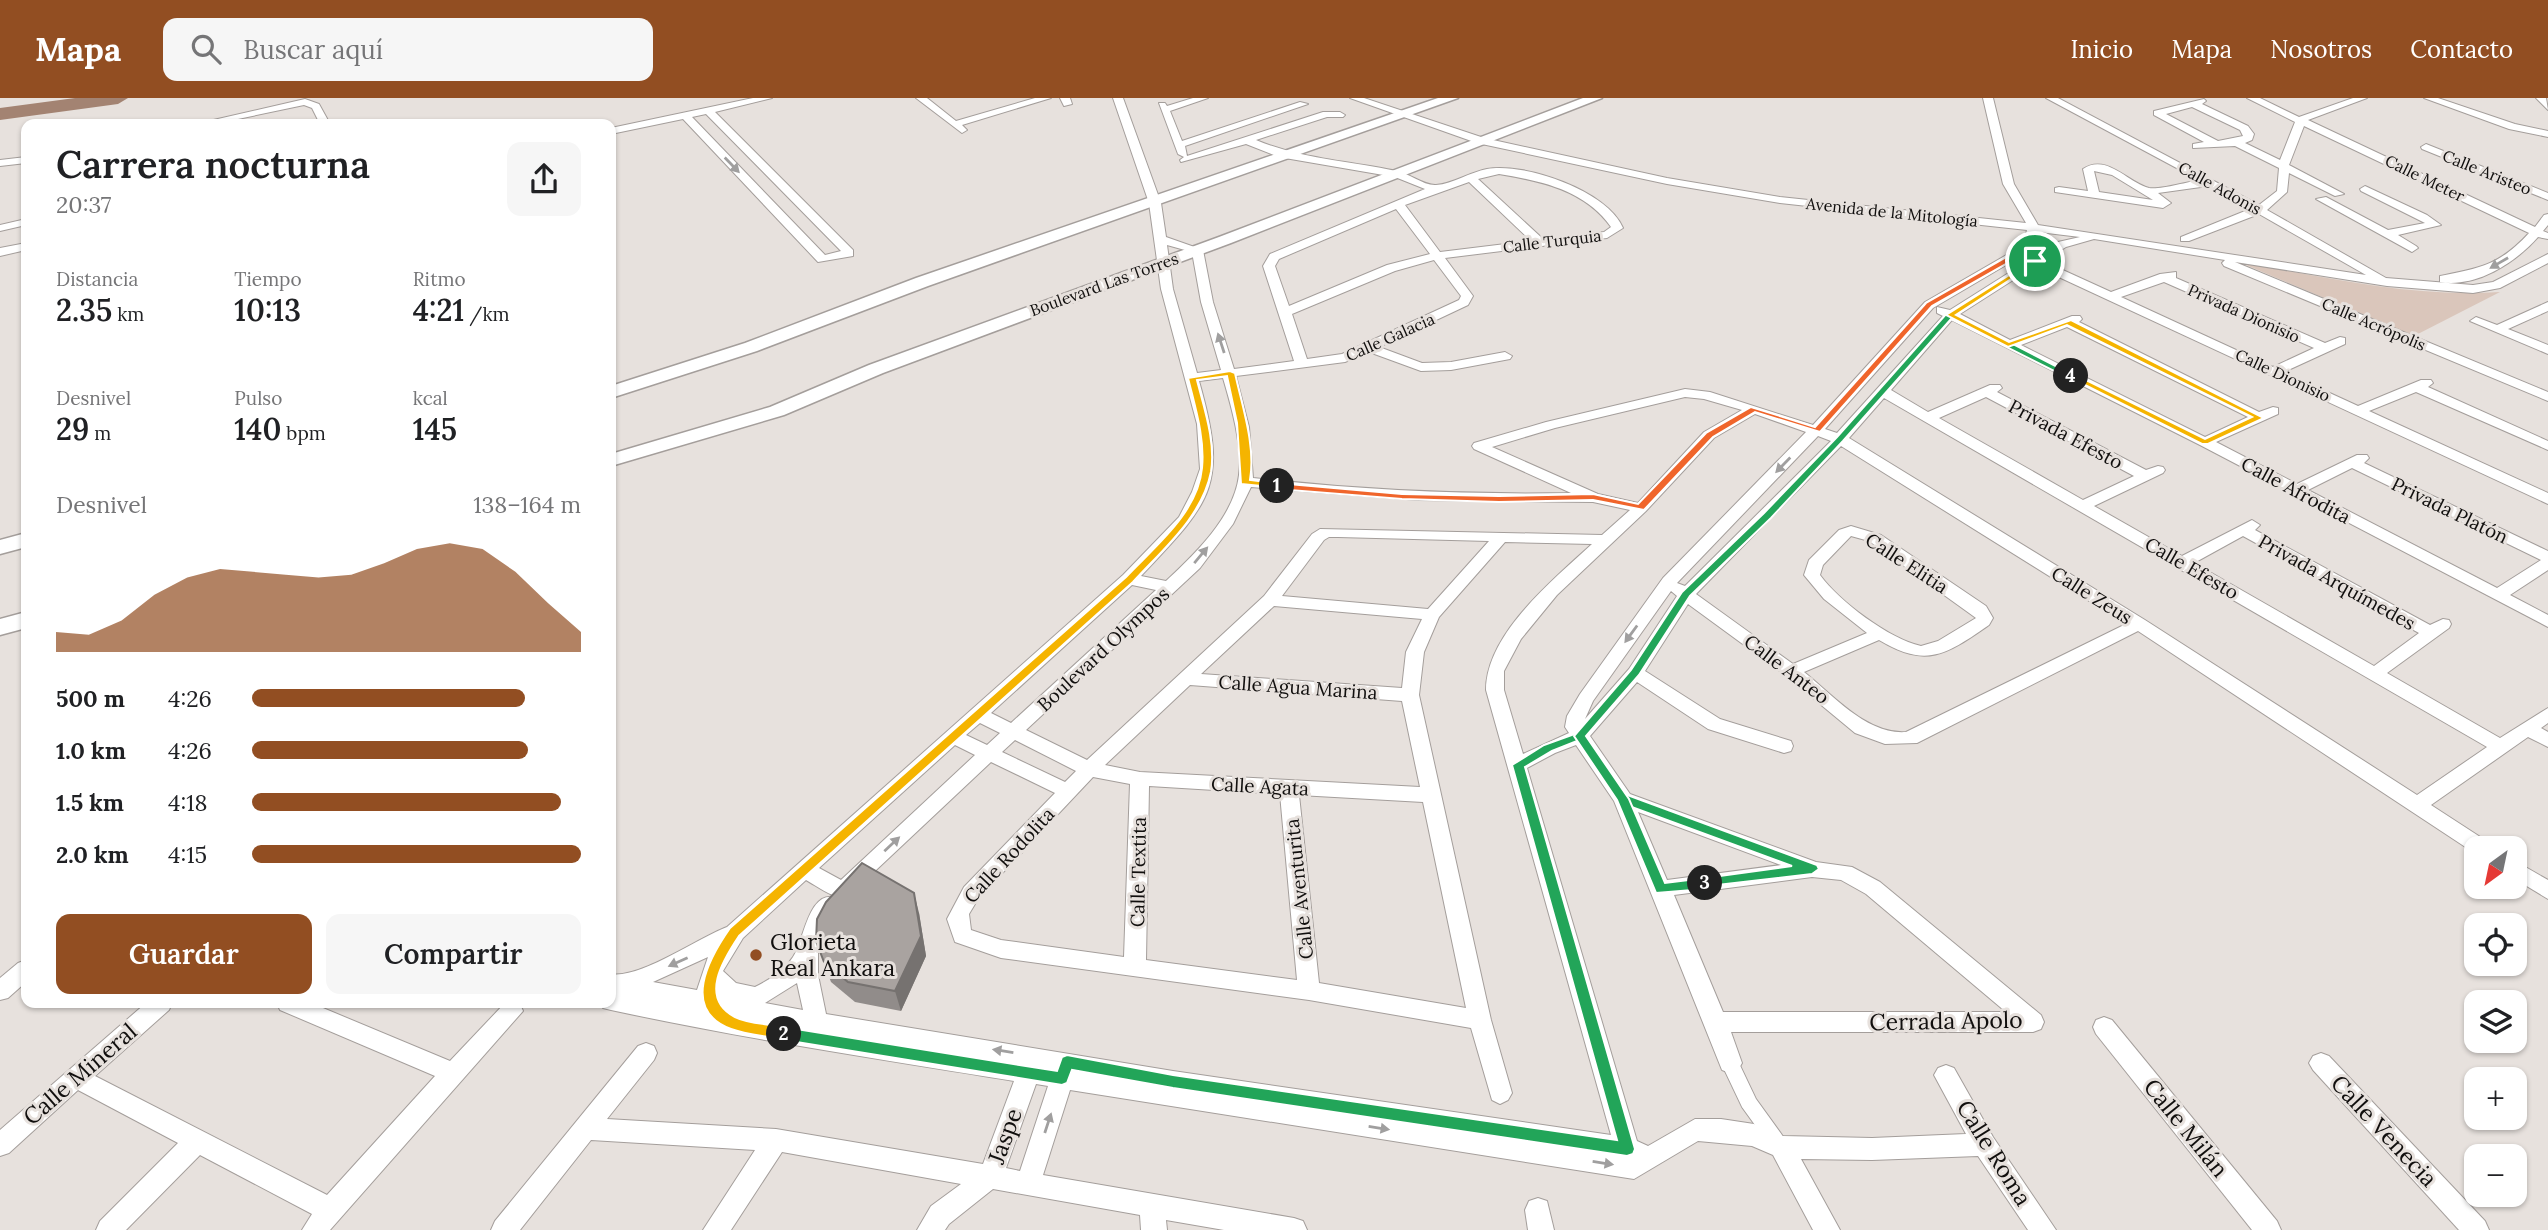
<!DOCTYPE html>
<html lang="es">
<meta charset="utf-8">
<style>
:root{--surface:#fff;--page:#f6f6f6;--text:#202124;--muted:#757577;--accent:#924e22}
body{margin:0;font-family:Lora,serif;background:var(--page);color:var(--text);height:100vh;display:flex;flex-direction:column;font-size:26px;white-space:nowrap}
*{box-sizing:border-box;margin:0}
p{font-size:23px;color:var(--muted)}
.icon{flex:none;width:38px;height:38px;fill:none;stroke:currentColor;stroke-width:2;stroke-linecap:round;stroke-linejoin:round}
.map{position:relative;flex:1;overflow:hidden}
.side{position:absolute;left:21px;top:21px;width:595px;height:889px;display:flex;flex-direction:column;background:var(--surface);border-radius:14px;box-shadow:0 2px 5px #0004}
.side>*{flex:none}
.needle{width:46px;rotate:213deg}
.buttons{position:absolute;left:2464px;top:738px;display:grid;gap:14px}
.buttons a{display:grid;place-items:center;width:63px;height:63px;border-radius:14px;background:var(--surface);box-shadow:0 2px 5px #0004;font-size:35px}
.pin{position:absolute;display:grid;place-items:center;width:60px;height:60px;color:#fff;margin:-30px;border:4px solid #fff;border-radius:50%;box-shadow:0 2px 7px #0007}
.km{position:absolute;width:35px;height:35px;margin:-18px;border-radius:50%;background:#222;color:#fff;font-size:19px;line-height:35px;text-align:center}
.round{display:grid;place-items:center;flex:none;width:74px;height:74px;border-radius:14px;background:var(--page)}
.summary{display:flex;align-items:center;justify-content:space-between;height:119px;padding:0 35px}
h1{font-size:38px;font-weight:600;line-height:52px}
.metrics{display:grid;grid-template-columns:repeat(3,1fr);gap:10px;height:119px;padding:7px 35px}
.metrics div{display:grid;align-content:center}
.metrics b{font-size:30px;font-weight:600}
.metrics small{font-size:19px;font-weight:400}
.metrics p{font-size:19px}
.chart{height:196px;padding:14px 35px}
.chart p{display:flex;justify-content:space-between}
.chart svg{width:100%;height:126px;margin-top:7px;fill:var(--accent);opacity:.7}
.button{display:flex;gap:14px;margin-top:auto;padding:14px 35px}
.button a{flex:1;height:80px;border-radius:14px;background:var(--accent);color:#fff;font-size:28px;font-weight:600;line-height:80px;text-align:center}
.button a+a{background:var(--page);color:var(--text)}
ul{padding:0 35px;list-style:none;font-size:23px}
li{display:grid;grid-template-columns:112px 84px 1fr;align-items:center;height:52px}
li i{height:18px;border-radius:9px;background:var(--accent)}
header{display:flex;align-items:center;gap:42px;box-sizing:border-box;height:98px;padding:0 35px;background:var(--accent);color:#fff}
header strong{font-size:33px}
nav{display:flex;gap:38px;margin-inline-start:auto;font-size:24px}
.search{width:490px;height:63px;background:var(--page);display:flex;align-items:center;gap:18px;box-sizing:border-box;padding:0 24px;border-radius:14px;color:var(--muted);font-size:26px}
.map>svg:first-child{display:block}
</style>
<header>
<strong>Mapa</strong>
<div class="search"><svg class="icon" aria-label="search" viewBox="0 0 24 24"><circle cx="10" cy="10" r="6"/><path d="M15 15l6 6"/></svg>Buscar aquí</div>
<nav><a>Inicio</a><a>Mapa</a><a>Nosotros</a><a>Contacto</a></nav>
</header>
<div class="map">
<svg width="2548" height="1132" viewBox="0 0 2548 1132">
<rect width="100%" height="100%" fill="#e7e1dd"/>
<!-- green -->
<path fill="#dac6bb" d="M2239 164C2326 179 2412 200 2500 194L2414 238Z"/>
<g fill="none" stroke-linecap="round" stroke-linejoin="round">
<!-- river -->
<polygon fill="#a38372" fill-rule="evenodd" points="75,0 128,0 118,6 0,22 0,10"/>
<defs>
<polyline id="pedestrian" points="1730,965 1749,1005 1775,1041"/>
<g id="minor">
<path d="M753 0H772L715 14 853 152V158L818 164 683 21 611 36V30ZM706 16 841 153 825 157 692 19Z"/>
<polygon points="916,0 927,0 956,23 1035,0 1051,0 962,27 967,32 962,35"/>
<polygon points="1060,0 1070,0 1072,6 1064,8"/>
<path d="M1113 0H1123L1161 105 1166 139 1203 152 1213 204 1234 271 1294 263 1263 168 1270 156 1425 91 1395 79 1279 59 1246 46 1181 64 1180 62 1184 59 1178 56 1159 5H1165L1167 8 1193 0H1208L1170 13 1182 43 1300 4 1308 6 1185 48 1187 58 1323 14H1340L1345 17 1343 19H1327L1256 42C1301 61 1349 63 1396 73 1409 75 1424 88 1436 87 1453 86 1470 74 1487 71 1524 64 1608 93 1623 130L1607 140 1445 160 1473 198 1468 207 1379 249 1422 265 1451 264 1505 254 1512 258 1510 261 1451 272 1421 273 1369 254 1345 264 1236 278 1249 329 1253 380C1359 392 1465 397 1571 395L1474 351 1472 348 1474 345 1546 324 1685 291 1710 294 1813 327 1925 204 2010 155 2025 140 2027 132 1780 105 1667 86 1477 45 1350 0H1364L1484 40 1667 80 1780 99 2026 125 2003 86 1983 0H1993L2014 86 2038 127 2366 177 2259 116 2189 143H2181V139L2250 111 2208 88 2158 95 2171 105 2163 110 2055 94V90L2059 89 2088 93 2083 71C2107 55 2128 85 2149 90 2159 92 2188 84 2199 82L2046 0H2058L2259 107 2277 93 2279 70 2235 48 2193 50V46L2204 44 2154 17V13L2204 1 2206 3 2202 6 2248 28 2254 36 2252 42 2245 45 2280 62 2295 24 2247 0H2260L2299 19 2353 0H2367L2308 22 2535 129 2544 117 2548 116V127L2543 133 2548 135V141L2538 139C2515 165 2476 190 2440 184V178C2480 170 2500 167 2529 135L2304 28 2289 67 2344 96 2335 98 2289 75 2287 94 2267 112 2386 180 2473 187 2493 184 2548 156V165L2500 190 2473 195 2387 188 2235 164 2548 294V303L2224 168 2222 165 2225 162 2094 141 2066 149 2043 163 2111 194 2160 176 2176 174V180L2325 245 2340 239 2345 240V246L2284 274 2358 308 2421 282H2431L2433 285 2428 289 2548 343V352L2416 294 2369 313 2548 395V406L2035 168 1960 216 2010 242 2072 218H2080L2082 221 2079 224 2259 314 2273 309 2278 310V316L2216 344 2297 386 2357 357H2367L2369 360 2364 365 2548 453V472L2510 497 2548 517V529L2200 347 1952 222 1891 292 1928 314 1990 287H2000L2002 290 1997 294 2146 372 2158 368 2163 369 2165 372 2163 375 2094 408 2182 458 2252 422 2260 427 2255 432 2430 527 2443 521 2449 522 2451 526 2449 530 2387 575 2500 640 2548 610V625L2541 630 2548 634V649L2528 639 2431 707 2491 746 2494 751H2476V756L2138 533 1917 645 1885 646 1855 635 1785 577 1688 506 1645 573 1720 621 1791 643 1793 648 1791 653 1784 655 1708 631 1637 584 1590 638 1630 696 1816 764 1852 769 1880 784 2041 917 2044 924 2041 931 2033 934H1731L1742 965 1738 972 1730 975 1722 972 1614 703 1576 647 1555 655 1527 670 1637 1043 1648 1048 1695 1021H1721L1754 1026 1783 1038 1872 1040 1966 1036 1934 977 1938 970 1946 967 1954 970 1993 1039 2056 1132H2028L1978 1058 1872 1062 1801 1061 1840 1132H1813L1773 1057 1752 1048 1698 1043 1634 1081 1070 992 1043 1077 1294 1120 1303 1123 1307 1132H1224L1166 1122 1167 1132H1141L1140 1117 993 1091 949 1126 945 1132H917L931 1108 961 1086 782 1054 731 1132H703L755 1052 591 1042 520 1132H491L495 1123 638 948 646 945 654 948 657 955 654 962 607 1021 776 1031 983 1066 1014 983C880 961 745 941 611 912L603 910 601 905H611V876C640 881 698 840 727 829L1123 477 1179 419 1192 394 1200 371 1197 326 1161 191 1149 105ZM2192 9 2240 32 2243 38 2218 43 2166 16ZM2094 73 2112 77 2153 102 2099 94ZM1499 76C1541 83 1585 92 1611 129L1604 134 1543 141 1478 81ZM1469 84 1531 143 1440 154 1405 107ZM1396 111 1430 156 1387 167 1289 208 1275 168 1279 161ZM2039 134 2080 139 2058 144 2034 159 2023 157 2021 160 2026 164 1950 212 1937 209V215L1943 218 1837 335 1825 331 1933 210 2018 160 2029 151ZM1167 147 1192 154 1201 204 1221 272 1197 275 1173 191ZM1434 162 1461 198 1459 202 1342 256 1307 261 1292 216 1395 173ZM2164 184 2314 250 2273 269 2121 199ZM2067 229 2248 319 2205 339 2021 247ZM1223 280C1231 307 1243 349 1239 377 1234 419 1195 456 1166 483L1141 478C1212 403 1229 388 1199 283ZM1685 299 1704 301 1742 312 1704 334 1638 405 1598 396 1492 349 1555 330ZM1986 299 2134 378 2083 402 1939 320ZM1884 300 2487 649 2417 697 2145 522 1849 340ZM1755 316 1806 334 1663 480 1580 596 1567 618 1565 629 1569 635 1523 656 1504 592V573L1521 541 1557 497 1646 413 1714 340ZM1818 338 1831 343 1685 488 1677 485ZM1841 348 2126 526 1906 634C1867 637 1833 597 1804 574L1879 542C1927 571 1947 556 1989 527L1993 520 1986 508 1881 437 1851 428 1839 432 1809 462 1804 477 1824 501 1867 535 1793 566 1696 496ZM2352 370 2541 462 2497 490 2308 392ZM1251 389 1419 402 1593 404 1630 412 1602 437 1320 431 1312 436 1264 498 1087 662 1026 632 1200 470 1233 426ZM1851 438 1869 443 1976 520 1938 543 1921 548C1889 541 1839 503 1820 477L1823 467ZM2243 438 2419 535 2374 568 2194 465ZM1329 439H1338L1489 443 1428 511 1282 498 1324 442ZM1505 444 1592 446C1553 482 1486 536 1486 592L1611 1037 1173 973 826 916 818 877V849L826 827 840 806 837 800C808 790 804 844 793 859 784 873 769 882 755 889L736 885 723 873 743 840 806 782C819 789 835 803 849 798L852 791 858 789 991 664 1055 695 964 789 947 821 955 844 1001 860 1309 902 1471 930 1492 1002 1500 1006 1508 1002 1512 995 1491 922 1419 597 1424 554 1439 519ZM1132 487 1156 492 1011 625 991 615ZM1671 493 1677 498 1629 571 1585 621 1593 603ZM1274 508 1422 521 1406 554 1402 590 1201 576ZM1190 587 1402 603 1420 689 1140 674 1105 667ZM980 625 1000 635 987 647 966 637ZM1015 642 1076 673 1065 684 1002 654ZM955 647 975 657 841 782 819 770ZM1093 679 1130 686 1124 859 1001 842 971 832 969 816 978 801ZM1149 688 1280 696 1297 882 1146 862ZM1299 697 1423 704 1466 910 1319 885ZM1638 714 1781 767 1667 782ZM1812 779 1841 782 1866 796 2006 914H1723L1674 797ZM708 859 697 892 653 884ZM797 885 803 912 765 905ZM1036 986 1048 988 1020 1073 1006 1070Z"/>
<polygon points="2424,0 2438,0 2515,26 2548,33 2548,39 2509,31"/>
<polygon points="2536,0 2546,0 2548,12"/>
<polygon points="305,1 319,6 330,26 320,26 312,10 304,7 214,26 196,26"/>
<polygon points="2426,46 2548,95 2548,102 2422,51 2421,49"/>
<polygon points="26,59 26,65 0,68 0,62"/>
<polygon points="2365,88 2427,117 2441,127 2398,137 2416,148 2418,150 2412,154 2316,101 2326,99 2388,132 2425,125 2361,93 2360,91"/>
<polygon points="26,121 26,127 0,133 0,127"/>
<polygon points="26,145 26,152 0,158 0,150"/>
<polygon points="2548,204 2548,213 2508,231 2548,247 2548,256 2470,223 2476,219 2497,227"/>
<polygon points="2515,763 2548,782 2548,801 2515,781"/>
<polygon points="26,862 26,884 8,900 0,902 0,880 18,865"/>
<polygon points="146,905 172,905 169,912 95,978 327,1097 435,978 280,912 277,905 311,905 450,963 504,906 520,906 523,913 330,1132 302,1132 312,1116 200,1057 126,1132 96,1132 100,1123 178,1045 78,992 9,1055 0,1058 0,1032"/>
<polygon points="2104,919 2112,922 2277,1123 2281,1132 2252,1132 2096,936 2093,929 2096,922"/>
<polygon points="2321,955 2329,958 2485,1123 2489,1132 2459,1132 2313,972 2309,965 2313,958"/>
<polygon points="1538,1100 1547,1103 1554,1132 1528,1132 1525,1112 1529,1103"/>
</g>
<g id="secondary">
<polygon points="1438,0 1458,0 928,188 757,253 611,300 611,288 745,245 916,180"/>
<polygon points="1583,0 1602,0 1231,145 883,275 784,317 611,368 611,356 770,309 869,267 1219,139"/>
<polygon points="26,435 26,449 0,456 0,442"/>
<polygon points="26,514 26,530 0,537 0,521"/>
</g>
</defs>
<!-- pedestrian casing -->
<use href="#pedestrian" stroke="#a49e9b" stroke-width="18"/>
<!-- minor casing -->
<use href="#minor" stroke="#a49e9b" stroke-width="2"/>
<!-- secondary casing -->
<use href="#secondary" stroke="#a49e9b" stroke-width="3"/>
<!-- pedestrian -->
<use href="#pedestrian" stroke="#fff" stroke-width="16"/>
<!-- minor -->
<use href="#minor" fill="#fff" fill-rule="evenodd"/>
<!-- secondary -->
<use href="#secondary" fill="#fff" fill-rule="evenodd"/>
</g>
<!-- wall -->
<polygon fill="#918c8a" points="919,815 926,858 901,913 855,904 831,884 816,843"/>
<!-- shaded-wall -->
<polygon fill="#767270" points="914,795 919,815 926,858 901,913 895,893"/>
<!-- building -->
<polygon fill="#a9a3a0" stroke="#767270" stroke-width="2" points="862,765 914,795 921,838 895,893 848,884 824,864 816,843 817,821 826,804"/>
<!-- one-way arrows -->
<defs><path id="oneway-solid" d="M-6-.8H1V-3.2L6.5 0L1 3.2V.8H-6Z" transform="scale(1.75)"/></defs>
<g fill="#a09f9f">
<use href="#oneway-solid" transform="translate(732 67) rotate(46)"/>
<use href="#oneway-solid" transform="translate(2499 165) rotate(150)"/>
<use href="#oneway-solid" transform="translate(1221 245) rotate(-108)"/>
<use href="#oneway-solid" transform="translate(1783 367) rotate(134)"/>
<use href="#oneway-solid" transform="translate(1201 457) rotate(-50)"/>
<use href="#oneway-solid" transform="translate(1631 536) rotate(126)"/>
<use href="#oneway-solid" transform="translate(892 746) rotate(-43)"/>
<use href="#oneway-solid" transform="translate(678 864) rotate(156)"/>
<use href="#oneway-solid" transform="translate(1003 953) rotate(-171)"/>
<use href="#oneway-solid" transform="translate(1048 1025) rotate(-72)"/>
<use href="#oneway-solid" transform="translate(1379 1030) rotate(9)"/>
<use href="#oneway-solid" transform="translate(1603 1065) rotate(9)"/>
</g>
<!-- split-1 -->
<polygon fill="#f0652b" stroke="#fff" stroke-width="2" points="2015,154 2039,163 2035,166 2018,159 1932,208 1820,334 1755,314 1713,339 1644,412 1593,402 1499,404 1402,401 1277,391 1272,388 1277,385 1402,396 1499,398 1593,396 1638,406 1706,335 1751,309 1815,329 1926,205"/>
<!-- split-2 -->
<path fill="#f5b400" stroke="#fff" stroke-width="2" d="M1230 273 1235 275C1242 308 1256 348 1250 382L1281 386V390L1241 386 1237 325 1227 278 1197 282C1204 310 1216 344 1211 374 1202 419 1163 451 1133 484L739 838C723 862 699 900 735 919 751 927 772 925 789 931L791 936 789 940 784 942C767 938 747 937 731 931 680 912 709 860 730 830L1126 479C1154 449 1198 415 1202 370 1205 340 1195 309 1188 280Z"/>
<!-- split-3 -->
<polygon fill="#22a559" stroke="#fff" stroke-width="2" points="1580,634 1584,635 1627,697 1817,767 1819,771 1812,776 1700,789 1700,782 1705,780 1792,768 1618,704 1577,643 1552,653 1525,669 1635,1051 1633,1056 1627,1058 1173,990 1072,972 1067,985 1062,987 784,942 777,936 784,929 1057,973 1062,959 1067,957 1173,977 1617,1042 1512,667 1544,647"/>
<!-- split-4 -->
<polygon fill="#22a559" stroke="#fff" stroke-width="2" points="1947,215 1953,215 2075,278 2068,280 1951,221 1843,343 1771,420 1690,498 1639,577 1586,638 1629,701 1665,785 1705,780 1711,785 1705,791 1656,795 1617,702 1574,638 1631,572 1682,494 1764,415 1837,339"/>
<!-- split-5 -->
<polygon fill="#f5b400" stroke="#fff" stroke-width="2" points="2033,162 2039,163 1956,217 2009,244 2071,222 2264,320 2208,346 2202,346 2067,278 2074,276 2205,341 2252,319 2067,227 2008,249 1946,217"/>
<!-- markers -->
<circle fill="#924e22" stroke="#e7e1dd" stroke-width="2.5" cx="756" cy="857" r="7"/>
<g text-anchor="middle" stroke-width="6" stroke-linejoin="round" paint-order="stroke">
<!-- far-street labels -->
<g font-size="16" fill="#110f0e" stroke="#e7e1dd">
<text transform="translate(2487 74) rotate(22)" y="6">Calle Aristeo</text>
<text transform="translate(2425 80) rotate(26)" y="6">Calle Meter</text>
<text transform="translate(2220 90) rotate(29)" y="6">Calle Adonis</text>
<text transform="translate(1892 114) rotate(6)" y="6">Avenida de la Mitología</text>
<text transform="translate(1552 143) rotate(-7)" y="6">Calle Turquia</text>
<text transform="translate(1104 186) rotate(-20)" y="6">Boulevard Las Torres</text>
<text transform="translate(2244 215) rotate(24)" y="6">Privada Dionisio</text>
<text transform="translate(2374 226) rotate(23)" y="6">Calle Acrópolis</text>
<text transform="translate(1390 239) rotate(-24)" y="6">Calle Galacia</text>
<text transform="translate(2283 277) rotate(25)" y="6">Calle Dionisio</text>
</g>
<!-- street labels -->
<g font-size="19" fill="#110f0e" stroke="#e7e1dd">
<text transform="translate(2066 336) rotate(28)" y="7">Privada Efesto</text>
<text transform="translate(2296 392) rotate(28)" y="7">Calle Afrodita</text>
<text transform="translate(2450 412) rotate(26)" y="7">Privada Platón</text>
<text transform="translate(1907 465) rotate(33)" y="7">Calle Elitia</text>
<text transform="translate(2192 470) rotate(30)" y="7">Calle Efesto</text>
<text transform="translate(2337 484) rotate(29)" y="7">Privada Arquímedes</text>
<text transform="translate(2092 497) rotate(32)" y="7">Calle Zeus</text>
<text transform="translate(1103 551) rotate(-43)" y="7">Boulevard Olympos</text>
<text transform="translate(1787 571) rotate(37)" y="7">Calle Anteo</text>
<text transform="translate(1298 589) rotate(4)" y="7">Calle Agua Marina</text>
<text transform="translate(1260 688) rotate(3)" y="7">Calle Agata</text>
<text transform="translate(1009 757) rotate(-47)" y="7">Calle Rodolita</text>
<text transform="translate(1138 774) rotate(-89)" y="7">Calle Textita</text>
<text transform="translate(1299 791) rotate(-96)" y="7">Calle Aventurita</text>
</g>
<!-- near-poi labels -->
<g font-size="23" fill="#110f0e" stroke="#e7e1dd" text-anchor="start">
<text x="770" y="852">Glorieta<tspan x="770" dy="26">Real Ankara</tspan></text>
</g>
<!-- near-street labels -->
<g font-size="23" fill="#110f0e" stroke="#e7e1dd">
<text transform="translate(1946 923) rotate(-1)" y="8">Cerrada Apolo</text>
<text transform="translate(80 976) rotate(-41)" y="8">Calle Mineral</text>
<text transform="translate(2186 1030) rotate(51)" y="8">Calle Milán</text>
<text transform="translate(2384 1033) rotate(47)" y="8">Calle Venecia</text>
<text transform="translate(1005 1038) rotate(-70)" y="8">Jaspe</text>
<text transform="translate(1994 1055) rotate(58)" y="8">Calle Roma</text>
</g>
</g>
</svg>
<div class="buttons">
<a><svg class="needle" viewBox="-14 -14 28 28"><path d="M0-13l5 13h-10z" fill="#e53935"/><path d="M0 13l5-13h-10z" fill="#757577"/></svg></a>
<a><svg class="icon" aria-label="locate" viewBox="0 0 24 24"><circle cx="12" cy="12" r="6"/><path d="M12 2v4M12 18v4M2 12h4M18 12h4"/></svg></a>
<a><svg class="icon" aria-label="layers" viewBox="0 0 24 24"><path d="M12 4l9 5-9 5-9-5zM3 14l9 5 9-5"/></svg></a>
<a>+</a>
<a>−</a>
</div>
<div class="pin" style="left:2035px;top:163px;background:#1e9e55"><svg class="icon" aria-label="arrive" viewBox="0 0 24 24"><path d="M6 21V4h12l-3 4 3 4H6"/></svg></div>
<b class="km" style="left:1277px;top:388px">1</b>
<b class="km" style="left:784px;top:936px">2</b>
<b class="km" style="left:1705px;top:785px">3</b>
<b class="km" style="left:2071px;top:278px">4</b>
<section class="side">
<div class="summary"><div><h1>Carrera nocturna</h1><p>20:37</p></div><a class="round"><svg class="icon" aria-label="share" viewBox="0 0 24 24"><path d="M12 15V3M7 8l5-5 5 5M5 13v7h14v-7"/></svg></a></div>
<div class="metrics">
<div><p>Distancia</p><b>2.35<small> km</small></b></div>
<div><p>Tiempo</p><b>10:13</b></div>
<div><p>Ritmo</p><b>4:21<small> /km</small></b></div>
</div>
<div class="metrics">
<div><p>Desnivel</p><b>29<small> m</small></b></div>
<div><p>Pulso</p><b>140<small> bpm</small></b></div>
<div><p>kcal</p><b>145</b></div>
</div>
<div class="chart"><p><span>Desnivel</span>138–164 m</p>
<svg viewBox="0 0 160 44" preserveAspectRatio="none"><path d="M0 44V37L10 38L20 33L30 24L40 18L50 15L60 16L70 17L80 18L90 17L100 13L110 8L120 6L130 8L140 16L150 27L160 37V44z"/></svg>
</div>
<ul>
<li><b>500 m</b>4:26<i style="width:83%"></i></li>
<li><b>1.0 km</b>4:26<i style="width:84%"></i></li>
<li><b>1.5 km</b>4:18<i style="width:94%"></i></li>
<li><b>2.0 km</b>4:15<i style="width:100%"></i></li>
</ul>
<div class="button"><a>Guardar</a><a>Compartir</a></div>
</section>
</div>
